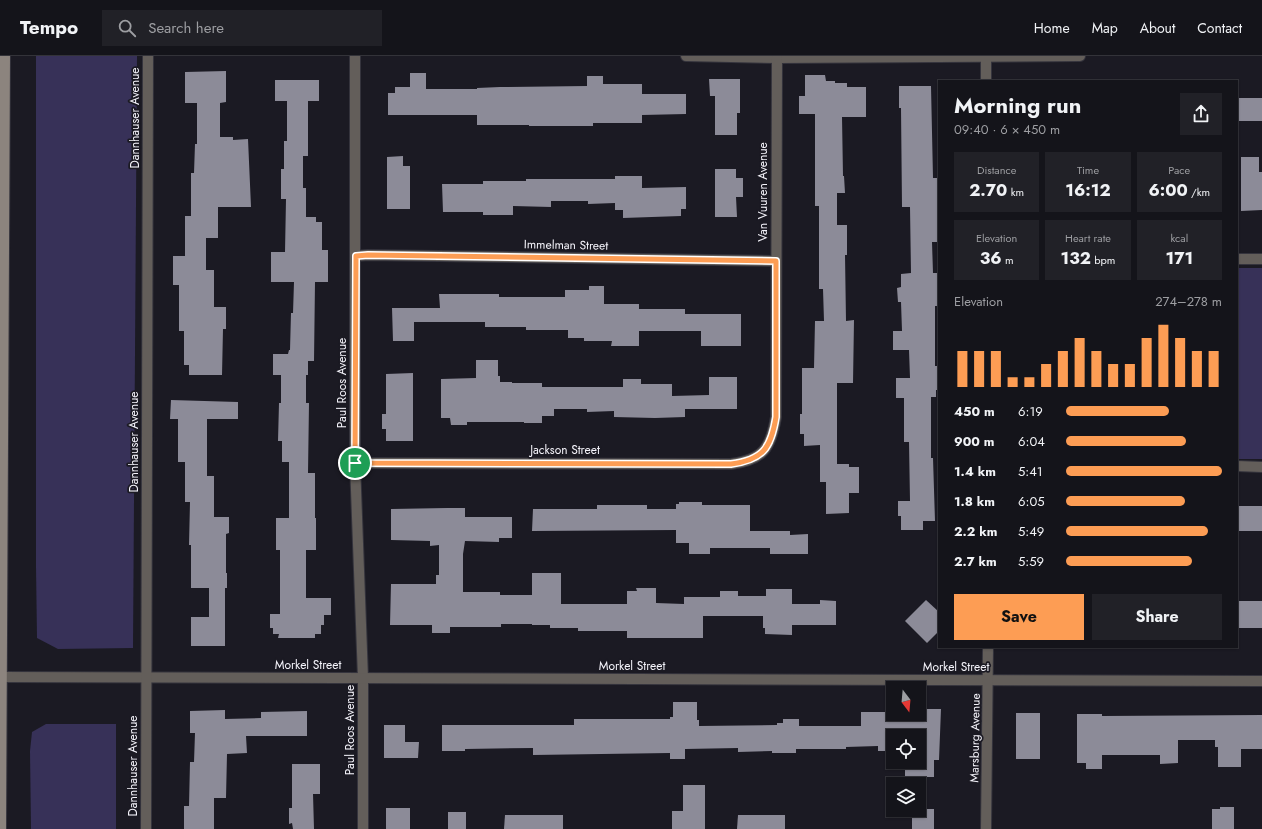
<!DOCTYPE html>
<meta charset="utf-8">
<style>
:root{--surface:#14141a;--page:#212127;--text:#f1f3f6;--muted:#9d9ea2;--line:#333339;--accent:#fd9d54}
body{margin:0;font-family:Jost,sans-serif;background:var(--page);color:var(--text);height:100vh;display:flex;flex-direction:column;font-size:15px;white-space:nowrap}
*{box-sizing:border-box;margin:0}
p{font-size:13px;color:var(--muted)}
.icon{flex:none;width:22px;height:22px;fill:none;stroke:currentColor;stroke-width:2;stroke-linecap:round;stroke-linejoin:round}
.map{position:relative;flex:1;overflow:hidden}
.panel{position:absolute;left:938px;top:24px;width:300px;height:568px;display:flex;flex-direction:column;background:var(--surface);border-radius:0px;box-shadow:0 1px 3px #0004,0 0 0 1px var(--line)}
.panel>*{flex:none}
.needle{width:26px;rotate:164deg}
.tools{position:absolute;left:886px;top:625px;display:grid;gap:8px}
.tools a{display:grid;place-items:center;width:40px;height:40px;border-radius:0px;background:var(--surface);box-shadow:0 1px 3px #0004,0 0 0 1px var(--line);font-size:20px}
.pin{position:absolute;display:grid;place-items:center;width:34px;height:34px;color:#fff;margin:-17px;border:2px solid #fff;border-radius:50%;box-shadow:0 1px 4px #0007}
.round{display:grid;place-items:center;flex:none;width:42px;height:42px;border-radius:0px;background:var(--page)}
.headline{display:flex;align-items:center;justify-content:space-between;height:68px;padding:0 16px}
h1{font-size:22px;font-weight:700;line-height:30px}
.stats{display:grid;grid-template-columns:repeat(3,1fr);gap:6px;height:68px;padding:4px 16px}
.stats div{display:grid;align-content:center;border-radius:0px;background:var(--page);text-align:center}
.stats b{font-size:17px;font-weight:700}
.stats small{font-size:11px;font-weight:400}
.stats p{font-size:11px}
.chart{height:112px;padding:8px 16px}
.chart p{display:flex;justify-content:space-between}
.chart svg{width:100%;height:72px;margin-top:4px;stroke:var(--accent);stroke-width:6}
.cta{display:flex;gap:8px;margin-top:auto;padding:8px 16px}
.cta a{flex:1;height:46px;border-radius:0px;background:var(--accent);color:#111;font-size:16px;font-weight:700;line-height:46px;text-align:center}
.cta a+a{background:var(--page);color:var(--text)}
ul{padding:0 16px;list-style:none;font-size:13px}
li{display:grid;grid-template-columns:64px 48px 1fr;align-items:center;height:30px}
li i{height:10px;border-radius:5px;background:var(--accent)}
header{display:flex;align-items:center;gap:24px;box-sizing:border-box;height:56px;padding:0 20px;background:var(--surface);border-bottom:1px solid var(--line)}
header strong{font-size:19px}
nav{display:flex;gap:22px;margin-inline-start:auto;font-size:14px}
.search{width:280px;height:36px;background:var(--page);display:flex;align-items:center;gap:10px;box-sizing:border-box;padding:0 14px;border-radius:0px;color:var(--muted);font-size:15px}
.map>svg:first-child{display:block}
</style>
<header>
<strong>Tempo</strong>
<div class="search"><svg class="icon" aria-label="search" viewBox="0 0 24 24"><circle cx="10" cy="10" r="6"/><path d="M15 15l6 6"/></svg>Search here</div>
<nav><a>Home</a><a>Map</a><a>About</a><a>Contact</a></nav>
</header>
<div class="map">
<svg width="1262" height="773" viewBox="0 0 1262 773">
<rect width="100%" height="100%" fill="#1b1a23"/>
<!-- green -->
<g fill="#373158">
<polygon points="36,0 137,0 133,592 58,593 37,582 36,510"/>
<rect x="1237" y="212" width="25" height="191"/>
<polygon points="46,668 116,668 116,773 31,773 30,695 32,676"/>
</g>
<!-- building -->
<g fill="#8c8b98">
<polygon points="226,15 226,46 220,47 220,81 233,81 233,84 248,83 251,151 218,151 218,182 206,182 206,214 214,214 214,251 226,251 226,273 223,273 222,319 189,319 189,309 184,309 184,275 179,275 179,229 173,229 173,200 185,200 185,160 191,160 191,117 194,117 195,88 197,88 197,47 185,47 185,16"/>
<polygon points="410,17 426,17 426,33 477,33 477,32 500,31 587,30 587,20 603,20 603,28 642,28 642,38 686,38 686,58 642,59 642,67 593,67 593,70 529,70 529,69 477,69 477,59 388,59 388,37 395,37 395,31 410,31"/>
<polygon points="805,19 825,19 826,25 835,25 835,27 847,27 847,31 866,31 866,61 842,61 843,120 844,120 845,137 837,137 837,169 847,169 847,199 845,199 846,265 854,264 853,327 837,327 837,408 849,408 849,411 859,411 859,437 849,437 849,457 826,458 826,426 820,426 820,389 804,390 804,378 800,378 800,358 802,358 802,312 814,312 815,265 824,265 823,233 819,233 819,150 815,150 815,58 799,58 799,40 805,40"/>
<polygon points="709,23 740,23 740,57 737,57 737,79 715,79 715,40 710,40"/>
<polygon points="275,24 319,24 319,45 308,45 308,100 303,100 303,132 306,132 306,161 316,161 316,166 322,166 322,194 328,194 328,226 315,226 314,305 308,305 308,319 306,319 306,347 309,347 308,417 315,417 315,462 316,462 316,494 306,494 306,542 331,542 331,559 324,559 324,569 321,569 321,578 315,578 315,582 278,582 279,578 273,578 273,572 270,572 270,558 280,558 280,494 276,494 276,462 289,462 289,406 282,406 282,385 278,385 279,347 281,347 281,319 273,319 273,298 288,298 289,294 290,294 291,257 293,257 294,226 271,226 271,196 285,196 286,143 281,143 281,113 284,113 284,85 287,85 287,45 275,45"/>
<polygon points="899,30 931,30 933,122 938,122 938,134 939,134 939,151 937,151 938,186 932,186 933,217 939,217 939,250 935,250 935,310 939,310 939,334 936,334 936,341 931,341 931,402 933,402 935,465 923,465 923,474 901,474 901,460 898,460 898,445 910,445 909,386 904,386 904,342 896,342 896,322 910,322 909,294 893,294 893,275 902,275 901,246 898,246 897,232 901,231 901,218 911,217 910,151 902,151 901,52 899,52"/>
<rect x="1237" y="42" width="25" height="23"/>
<polygon points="403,100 403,110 410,110 410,153 387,153 387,101"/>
<polygon points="1241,101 1259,101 1259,116 1262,116 1262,154 1241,155"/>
<polygon points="715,113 736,113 736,122 743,122 743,141 736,141 737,161 715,161"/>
<polygon points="615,120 642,120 642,132 686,131 686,153 681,153 681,160 623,162 623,154 615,154 615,147 588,148 588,145 551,145 551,151 513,150 513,159 483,159 483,156 443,156 442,128 483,128 483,125 526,125 526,123 615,123"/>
<polygon points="589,230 604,230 604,248 639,248 639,253 685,253 685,258 741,258 741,290 701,290 701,275 639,275 639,290 611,290 612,285 584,285 584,282 568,282 568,274 526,274 526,271 485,271 485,266 414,266 414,285 393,285 392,252 440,252 439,238 499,238 499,241 565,241 565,234 589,234"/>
<polygon points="476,304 498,304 498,320 500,320 500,326 512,326 512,327 542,327 542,331 623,331 623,323 641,323 641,328 672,328 672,340 709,339 709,321 737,321 737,353 685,353 685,361 655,362 614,361 614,355 587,356 587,353 554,353 554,360 542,360 542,367 524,367 524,366 467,366 467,369 451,369 450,362 441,362 441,323 476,322"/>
<polygon points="413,317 413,385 386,385 386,373 382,373 382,358 386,358 386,318"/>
<polygon points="171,344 238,346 238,363 207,363 207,420 214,420 214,461 229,461 229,477 226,478 226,517 227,517 227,532 225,532 225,590 191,590 191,561 209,561 209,532 191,532 191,489 189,489 190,446 185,446 185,406 178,406 178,363 170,363"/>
<polygon points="679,446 702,446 702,449 750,449 750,475 790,475 790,479 808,478 808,498 770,498 770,492 710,492 710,498 689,498 689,487 676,487 676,474 532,475 533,453 597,453 597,449 647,449 647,453 676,453 676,448 679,448"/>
<rect x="1237" y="450" width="25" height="25"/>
<polygon points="447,452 465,452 465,461 512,461 512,482 499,482 499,486 465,485 463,498 463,536 500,536 500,539 532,539 532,517 561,517 561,548 627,548 627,535 637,535 636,532 656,532 656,547 684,548 684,541 720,541 720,535 738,535 738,540 766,540 766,533 792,533 792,548 820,548 820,544 836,545 836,569 792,569 792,579 765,578 765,572 763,572 763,560 703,560 703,582 627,582 627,575 578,575 578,572 550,572 550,569 532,569 532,568 501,568 501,571 450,571 450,577 432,577 432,569 390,569 391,528 436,528 436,519 439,519 439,489 430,490 430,485 391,484 391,453"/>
<polygon points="926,544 939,556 939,575 927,587 905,565"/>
<rect x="1237" y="545" width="25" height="27"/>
<polygon points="673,646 697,646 697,664 699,664 699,670 777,669 777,667 783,667 783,663 799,663 799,670 861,670 861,656 890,656 890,658 919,658 919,653 941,653 939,704 934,704 934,721 905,721 905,706 919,706 919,680 893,680 893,695 878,695 878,690 846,691 846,693 796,693 796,697 772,697 772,695 738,696 738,692 685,693 685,703 670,703 670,697 533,699 533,692 465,693 465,695 442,695 442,669 574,669 574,663 670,663 670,661 673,661"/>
<polygon points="225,654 225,663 261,662 261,656 307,655 307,680 246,680 247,697 227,698 226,742 214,742 214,773 184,773 184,750 189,750 190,706 194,706 195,677 190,677 190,655"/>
<rect x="1016" y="657" width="24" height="46"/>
<polygon points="1077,658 1102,658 1102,660 1262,659 1262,693 1241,693 1241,711 1218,711 1218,691 1215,691 1215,684 1178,684 1178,707 1160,708 1160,699 1102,699 1102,713 1086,713 1086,707 1077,707"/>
<polygon points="384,669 405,669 405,686 419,686 418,702 384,702"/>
<polygon points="292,708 320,708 320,738 313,738 314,773 293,773 292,767 289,768 289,752 292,752"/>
<polygon points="683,729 705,729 705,773 672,773 672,755 683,755"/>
<polygon points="1220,751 1234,751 1234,773 1212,773 1212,753 1220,753"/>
<rect x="386" y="752" width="24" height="21"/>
<polygon points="919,753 934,753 934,773 912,773 912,754 919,754"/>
<rect x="448" y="756" width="18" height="17"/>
<polygon points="505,759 563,759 563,773 504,773"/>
<polygon points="738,759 785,759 785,773 737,773"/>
</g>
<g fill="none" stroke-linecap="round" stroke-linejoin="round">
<defs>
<g id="street">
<polyline points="355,0 355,407 363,622 363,773"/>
<polyline points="686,0 777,2 1080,0"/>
<polyline points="986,25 986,0"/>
<polyline points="355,200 368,199 776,205"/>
<polyline points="1237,203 1262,203"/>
<path d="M355 407 731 408C763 404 771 392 776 361L777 2"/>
<polyline points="1237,410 1262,411"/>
<polyline points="0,621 1262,625"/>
<polyline points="146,773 148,0"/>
<polyline points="986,773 988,591"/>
</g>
<polyline id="secondary" points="1,773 5,0"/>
</defs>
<!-- street casing -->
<use href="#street" stroke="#35343d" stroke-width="12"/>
<!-- secondary casing -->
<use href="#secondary" stroke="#35343d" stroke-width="12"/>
<!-- street -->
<use href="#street" stroke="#635e5a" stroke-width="10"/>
<!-- secondary -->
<use href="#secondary" stroke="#8c847e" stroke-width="10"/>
</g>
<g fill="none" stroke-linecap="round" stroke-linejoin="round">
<defs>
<path id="route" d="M368 199 776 205V361C771 392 763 404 731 408L355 407 356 200Z"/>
</defs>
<!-- route casing -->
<use href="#route" stroke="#fff" stroke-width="8"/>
<!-- route -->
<use href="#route" stroke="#fd9d54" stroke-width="5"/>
</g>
<g text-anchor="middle" stroke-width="3.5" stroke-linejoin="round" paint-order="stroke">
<!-- street labels -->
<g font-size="12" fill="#f4f3fa" stroke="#1b1a23">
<text transform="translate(135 62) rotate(-90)" y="4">Dannhauser Avenue</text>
<text transform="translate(763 136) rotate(-90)" y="4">Van Vuuren Avenue</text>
<text transform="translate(566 189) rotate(1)" y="4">Immelman Street</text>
<text transform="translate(342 327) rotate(-90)" y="4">Paul Roos Avenue</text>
<text transform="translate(134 386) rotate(-90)" y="4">Dannhauser Avenue</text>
<text x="565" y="398">Jackson Street</text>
<text x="308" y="613">Morkel Street</text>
<text x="632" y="614">Morkel Street</text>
<text x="956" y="615">Morkel Street</text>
<text transform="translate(350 674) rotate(-90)" y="4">Paul Roos Avenue</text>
<text transform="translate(975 682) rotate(-89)" y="4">Marsburg Avenue</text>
<text transform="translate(133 710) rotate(-90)" y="4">Dannhauser Avenue</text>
</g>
</g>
</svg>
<div class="tools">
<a><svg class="needle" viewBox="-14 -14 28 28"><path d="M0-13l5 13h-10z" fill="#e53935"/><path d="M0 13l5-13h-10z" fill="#9d9ea2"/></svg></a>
<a><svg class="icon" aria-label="locate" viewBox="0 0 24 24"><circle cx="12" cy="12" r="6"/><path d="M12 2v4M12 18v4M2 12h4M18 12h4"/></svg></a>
<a><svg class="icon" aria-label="layers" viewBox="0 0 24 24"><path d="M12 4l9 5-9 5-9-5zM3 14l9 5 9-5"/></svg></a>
</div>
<div class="pin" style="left:355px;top:407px;background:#1e9e55"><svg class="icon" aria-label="arrive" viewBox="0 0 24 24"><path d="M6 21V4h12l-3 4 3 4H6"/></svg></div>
<section class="panel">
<div class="headline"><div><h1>Morning run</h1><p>09:40 · 6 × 450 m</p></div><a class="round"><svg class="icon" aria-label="share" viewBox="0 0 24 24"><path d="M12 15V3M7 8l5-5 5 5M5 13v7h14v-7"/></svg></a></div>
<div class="stats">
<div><p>Distance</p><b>2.70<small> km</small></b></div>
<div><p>Time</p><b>16:12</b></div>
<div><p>Pace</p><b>6:00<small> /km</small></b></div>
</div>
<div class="stats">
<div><p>Elevation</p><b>36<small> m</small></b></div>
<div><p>Heart rate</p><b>132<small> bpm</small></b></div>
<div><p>kcal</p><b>171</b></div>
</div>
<div class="chart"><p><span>Elevation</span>274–278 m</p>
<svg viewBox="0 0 160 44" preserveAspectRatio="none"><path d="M5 44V22M15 44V22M25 44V22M35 44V38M45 44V38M55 44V30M65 44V22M75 44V14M85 44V22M95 44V30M105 44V30M115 44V14M125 44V6M135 44V14M145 44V22M155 44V22"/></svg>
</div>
<ul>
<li><b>450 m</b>6:19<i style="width:66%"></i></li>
<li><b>900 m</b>6:04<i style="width:77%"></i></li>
<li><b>1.4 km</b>5:41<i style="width:100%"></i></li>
<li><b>1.8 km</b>6:05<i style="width:76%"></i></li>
<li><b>2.2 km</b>5:49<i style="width:91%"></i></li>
<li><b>2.7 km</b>5:59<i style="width:81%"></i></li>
</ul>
<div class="cta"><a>Save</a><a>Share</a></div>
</section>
</div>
